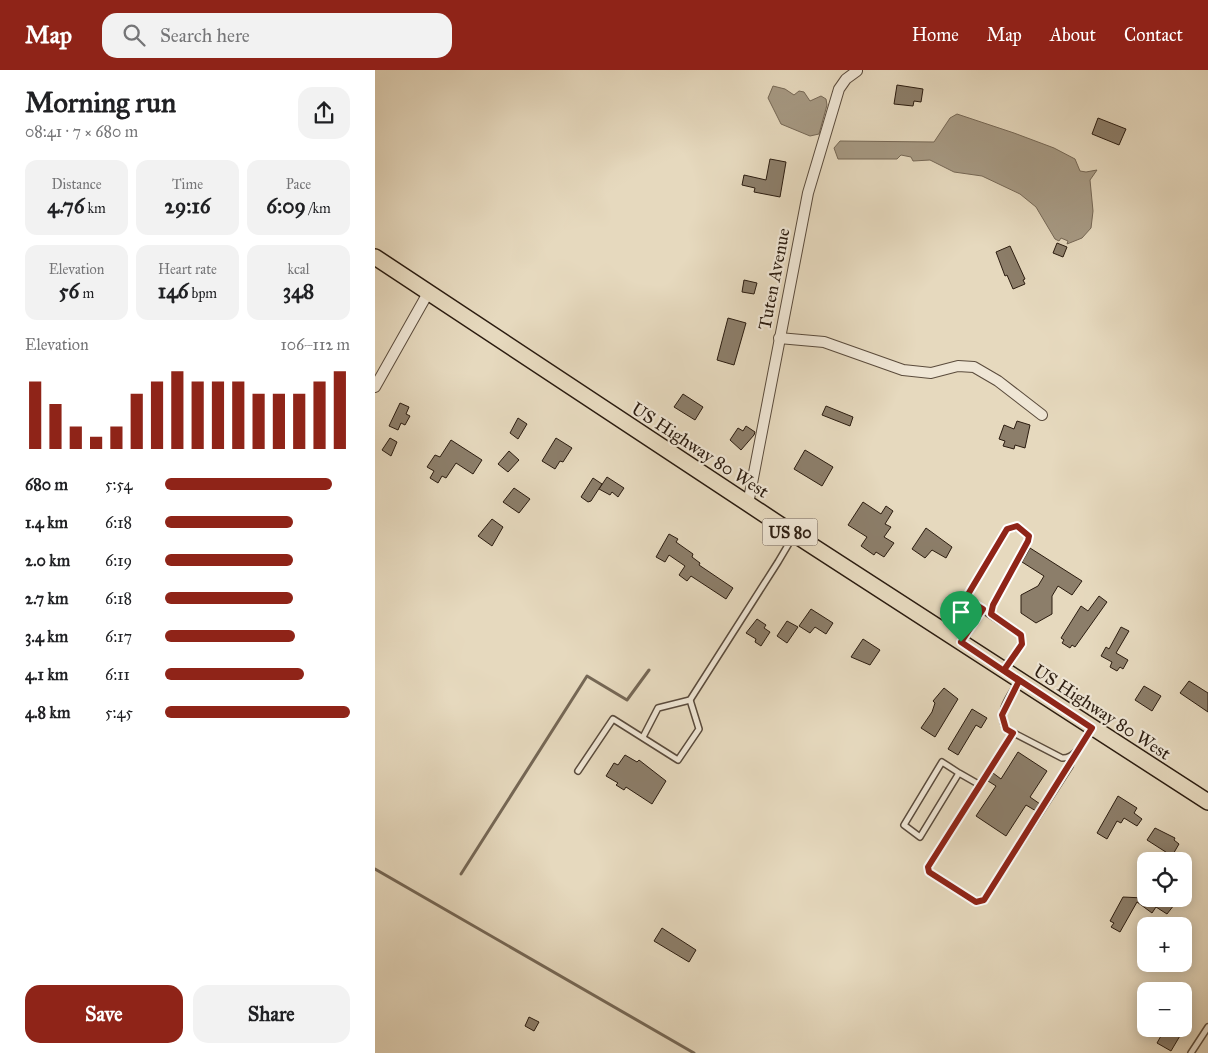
<!DOCTYPE html>
<meta charset="utf-8">
<style>
:root{--surface:#fff;--page:#f2f2f2;--text:#202124;--muted:#757577;--accent:#8f2418}
body{margin:0;font-family:"IM FELL Great Primer",serif;background:var(--page);color:var(--text);height:100vh;display:flex;flex-direction:column;font-size:19px;white-space:nowrap}
*{box-sizing:border-box;margin:0}
p{font-size:16px;color:var(--muted)}
.icon{flex:none;width:28px;height:28px;fill:none;stroke:currentColor;stroke-width:2;stroke-linecap:round;stroke-linejoin:round}
.map{position:relative;flex:1;overflow:hidden}
.details{display:flex;flex-direction:column;background:var(--surface);width:375px}
.details>*{flex:none}
.tools{position:absolute;left:762px;top:782px;display:grid;gap:10px}
.tools a{display:grid;place-items:center;width:55px;height:55px;border-radius:10px;background:var(--surface);box-shadow:0 2px 12px #0003;font-size:25px}
.pin{position:absolute;display:grid;place-items:center;width:42px;height:42px;color:#fff;margin:-51px -21px;border-radius:50% 50% 50% 0;rotate:-45deg;box-shadow:0 0 5px #0007}
.pin .icon{rotate:45deg}
.round{display:grid;place-items:center;flex:none;width:52px;height:52px;border-radius:15px;background:var(--page)}
.summary{display:flex;align-items:center;justify-content:space-between;height:85px;padding:0 25px}
h1{font-size:28px;font-weight:700;line-height:38px}
.metrics{display:grid;grid-template-columns:repeat(3,1fr);gap:8px;height:85px;padding:5px 25px}
.metrics div{display:grid;align-content:center;border-radius:12px;background:var(--page);text-align:center}
.metrics b{font-size:21px;font-weight:700}
.metrics small{font-size:14px;font-weight:400}
.metrics p{font-size:14px}
.chart{height:140px;padding:10px 25px}
.chart p{display:flex;justify-content:space-between}
.chart svg{width:100%;height:90px;margin-top:5px;stroke:var(--accent);stroke-width:6}
.button{display:flex;gap:10px;margin-top:auto;padding:10px 25px}
.button a{flex:1;height:58px;border-radius:15px;background:var(--accent);color:#fff;font-size:20px;font-weight:700;line-height:58px;text-align:center}
.button a+a{background:var(--page);color:var(--text)}
ul{padding:0 25px;list-style:none;font-size:16px}
li{display:grid;grid-template-columns:80px 60px 1fr;align-items:center;height:38px}
li i{height:12px;border-radius:6px;background:var(--accent)}
header{display:flex;align-items:center;gap:30px;box-sizing:border-box;height:70px;padding:0 25px;background:var(--accent);color:#fff}
header strong{font-size:24px}
nav{display:flex;gap:28px;margin-inline-start:auto;font-size:18px}
.search{width:350px;height:45px;background:var(--page);display:flex;align-items:center;gap:12px;box-sizing:border-box;padding:0 18px;border-radius:15px;color:var(--muted);font-size:19px}
main{display:flex;flex:1;min-height:0}
.map>svg:first-child{display:block}
</style>
<header>
<strong>Map</strong>
<div class="search"><svg class="icon" aria-label="search" viewBox="0 0 24 24"><circle cx="10" cy="10" r="6"/><path d="M15 15l6 6"/></svg>Search here</div>
<nav><a>Home</a><a>Map</a><a>About</a><a>Contact</a></nav>
</header>
<main>
<section class="details">
<div class="summary"><div><h1>Morning run</h1><p>08:41 · 7 × 680 m</p></div><a class="round"><svg class="icon" aria-label="share" viewBox="0 0 24 24"><path d="M12 15V3M7 8l5-5 5 5M5 13v7h14v-7"/></svg></a></div>
<div class="metrics">
<div><p>Distance</p><b>4.76<small> km</small></b></div>
<div><p>Time</p><b>29:16</b></div>
<div><p>Pace</p><b>6:09<small> /km</small></b></div>
</div>
<div class="metrics">
<div><p>Elevation</p><b>56<small> m</small></b></div>
<div><p>Heart rate</p><b>146<small> bpm</small></b></div>
<div><p>kcal</p><b>348</b></div>
</div>
<div class="chart"><p><span>Elevation</span>106–112 m</p>
<svg viewBox="0 0 160 44" preserveAspectRatio="none"><path d="M5 44V11M15 44V22M25 44V33M35 44V38M45 44V33M55 44V17M65 44V11M75 44V6M85 44V11M95 44V11M105 44V11M115 44V17M125 44V17M135 44V17M145 44V11M155 44V6"/></svg>
</div>
<ul>
<li><b>680 m</b>5:54<i style="width:90%"></i></li>
<li><b>1.4 km</b>6:18<i style="width:69%"></i></li>
<li><b>2.0 km</b>6:19<i style="width:69%"></i></li>
<li><b>2.7 km</b>6:18<i style="width:69%"></i></li>
<li><b>3.4 km</b>6:17<i style="width:70%"></i></li>
<li><b>4.1 km</b>6:11<i style="width:75%"></i></li>
<li><b>4.8 km</b>5:45<i style="width:100%"></i></li>
</ul>
<div class="button"><a>Save</a><a>Share</a></div>
</section>
<div class="map">
<svg width="833" height="983" viewBox="0 0 833 983">
<rect width="100%" height="100%" fill="#e6d9be"/>
<filter id="stains"><feTurbulence type="fractalNoise" baseFrequency=".004" numOctaves="4"/><feColorMatrix values="0 0 0 0 .2 0 0 0 0 .09 0 0 0 0 .02 0 0 0 .5 -.17"/></filter>
<radialGradient id="worn" r=".72"><stop offset=".6" stop-color="#630" stop-opacity="0"/><stop offset="1" stop-color="#630" stop-opacity=".3"/></radialGradient>
<!-- water -->
<g fill="#a69983" stroke="#756755">
<polygon points="398,16 410,19 419,25 424,21 429,22 435,31 446,26 451,29 452,35 444,64 435,66 406,54 393,28"/>
<polygon points="582,44 639,63 679,78 700,89 705,101 711,102 722,100 715,110 718,141 716,158 707,168 692,174 693,171 686,168 684,171 680,169 661,137 645,124 607,106 579,102 555,90 538,91 536,87 526,85 522,89 463,89 459,78 465,71 559,72 575,48"/>
</g>
<g fill="none" stroke-linecap="round" stroke-linejoin="round">
<!-- stream -->
<g stroke="#756755" stroke-width="3">
<polyline points="0,799 319,983"/>
<polyline points="86,804 212,606 252,630 274,600"/>
</g>
</g>
<!-- building -->
<g fill="#8c7e6a" stroke="#2b1c10">
<polygon points="522,15 548,19 546,32 539,31 538,36 519,34"/>
<polygon points="723,48 751,59 744,75 717,64"/>
<polygon points="395,89 411,92 405,127 379,122 380,118 367,115 369,105 391,110"/>
<polygon points="682,173 692,177 688,187 678,183"/>
<polygon points="635,176 650,209 648,210 650,214 638,219 632,205 630,206 621,182"/>
<polygon points="369,210 382,213 379,224 367,222"/>
<polygon points="353,248 371,253 359,295 342,290"/>
<polygon points="308,324 328,337 320,350 299,337"/>
<polygon points="25,333 34,337 31,344 35,346 30,355 26,353 23,360 14,356"/>
<polygon points="451,336 478,347 475,356 447,345"/>
<polygon points="143,348 152,354 143,369 135,363"/>
<polygon points="642,351 655,355 650,378 640,375 639,379 628,376 630,371 624,369 629,355 639,359"/>
<polygon points="371,356 380,362 379,365 366,380 355,370 363,358 368,361"/>
<polygon points="15,368 22,372 16,386 7,380"/>
<polygon points="181,368 197,378 188,392 185,391 180,399 167,391"/>
<polygon points="76,370 107,390 98,404 81,393 71,408 67,406 63,413 55,408 59,401 52,397 60,385 65,387"/>
<polygon points="430,380 458,397 447,416 419,399"/>
<polygon points="134,381 144,390 133,402 123,394"/>
<polygon points="232,407 249,418 243,427 237,422 235,425 224,419"/>
<polygon points="218,408 227,414 216,431 213,432 206,427"/>
<polygon points="139,418 155,429 144,443 128,432"/>
<polygon points="488,432 506,444 511,436 518,441 510,454 516,457 509,467 519,473 509,487 501,482 499,485 486,476 492,467 473,455"/>
<polygon points="117,449 128,457 117,476 103,466"/>
<polygon points="551,458 577,477 571,488 557,480 550,488 537,479"/>
<polygon points="294,464 303,469 301,472 318,484 317,487 325,493 324,495 358,518 351,529 316,506 312,511 304,505 310,496 294,485 290,492 281,487"/>
<polygon points="655,478 707,511 697,525 683,516 677,526 677,544 661,553 646,543 646,525 663,516 669,506 647,492"/>
<polygon points="724,526 732,532 700,577 697,575 695,578 687,573 689,570 686,568 706,536 713,541"/>
<polygon points="436,539 458,553 451,564 440,557 435,563 424,556"/>
<polygon points="382,549 391,555 389,558 395,562 386,576 380,572 381,569 371,563"/>
<polygon points="412,551 423,557 412,573 402,566"/>
<polygon points="746,557 754,561 741,583 753,590 748,599 745,597 742,601 735,597 737,592 726,586 731,577 734,579"/>
<polygon points="488,569 505,580 495,595 476,587"/>
<polygon points="814,611 833,623 833,642 805,623"/>
<polygon points="769,616 786,626 777,641 760,630"/>
<polygon points="569,618 583,629 560,667 546,658 557,642 560,633 558,631"/>
<polygon points="597,639 612,648 606,658 601,655 583,685 573,679"/>
<polygon points="643,682 672,701 655,727 665,734 661,741 651,735 631,766 601,746 621,716 613,711 618,703 626,709"/>
<polygon points="250,685 262,692 264,690 291,711 277,734 251,717 249,720 241,715 243,713 231,706 239,693 243,695"/>
<polygon points="743,726 762,738 759,743 767,749 762,756 749,748 746,753 742,751 732,769 722,763"/>
<polygon points="780,758 800,768 799,770 804,774 797,786 772,770"/>
<polygon points="748,827 789,829 799,835 792,844 781,837 777,843 762,832 745,862 736,857 739,853 735,851"/>
<polygon points="287,858 321,880 314,892 279,871"/>
<polygon points="154,947 164,952 159,961 150,956"/>
<polygon points="790,959 809,959 796,981 782,973"/>
</g>
<g fill="none" stroke-linecap="round" stroke-linejoin="round">
<defs>
<g id="lane">
<polyline points="616,544 618,535 653,471 654,466 642,457 632,459 592,526 593,530 600,535 646,565 647,574 630,597"/>
<polyline points="587,572 608,539"/>
<path d="M644 611C635 626 621 642 631 659L687 688C701 689 710 669 717 658"/>
<polyline points="638,663 553,797 554,802 601,832 609,830 695,696 698,686"/>
<polyline points="268,667 283,638 315,630 403,492 419,465"/>
<polyline points="203,701 238,649 303,690 324,659 315,630"/>
<polyline points="584,703 567,692 529,755 545,767 584,703 605,715"/>
<polyline points="816,983 833,957"/>
</g>
<g id="street">
<polyline points="404,268 449,272 528,300 556,303 583,296 599,297 623,311 667,345"/>
<polyline points="0,317 53,223"/>
<polyline points="373,434 433,123 464,19 471,9 482,1"/>
</g>
<polyline id="primary" points="0,187 419,464 833,732"/>
</defs>
<!-- lane casing -->
<use href="#lane" stroke="#5a4b3c" stroke-width="8"/>
<!-- street casing -->
<use href="#street" stroke="#5a4b3c" stroke-width="12"/>
<!-- primary casing -->
<use href="#primary" stroke="#2b1c10" stroke-width="18"/>
<!-- lane -->
<use href="#lane" stroke="#efe6d5" stroke-width="5"/>
<!-- street -->
<use href="#street" stroke="#efe6d5" stroke-width="10"/>
<!-- primary -->
<use href="#primary" stroke="#e6d9be" stroke-width="15"/>
</g>
<g fill="none" stroke-linecap="round" stroke-linejoin="round">
<defs>
<polyline id="route" points="586,572 644,611 627,645 631,659 638,663 553,797 554,802 601,832 609,830 717,658 629,600 647,574 646,565 616,544 618,535 653,471 654,466 642,456 632,459 592,526 593,530 608,539 586,572"/>
</defs>
<!-- route casing -->
<use href="#route" stroke="#fff" stroke-width="10"/>
<!-- route -->
<use href="#route" stroke="#8f2418" stroke-width="6"/>
</g>
<g text-anchor="middle" stroke-width="4.5" stroke-linejoin="round" paint-order="stroke">
<!-- shield labels -->
<rect fill="#efe6d5" stroke="#66594b" stroke-width="1" x="387.5" y="448.5" width="55" height="27" rx="4"/>
<g font-size="16" font-weight="bold" fill="#2b1c10">
<text x="415" y="468">US 80</text>
</g>
<!-- street labels -->
<g font-size="18" fill="#2b1c10" stroke="#efe6d5">
<text transform="translate(399 209) rotate(-79)" y="6">Tuten Avenue</text>
<text transform="translate(325 380) rotate(33)" y="6">US Highway 80 West</text>
<text transform="translate(727 642) rotate(33)" y="6">US Highway 80 West</text>
</g>
</g>
<rect width="100%" height="100%" filter="url(#stains)"/>
<rect width="100%" height="100%" fill="url(#worn)"/>
</svg>
<div class="tools">
<a><svg class="icon" aria-label="locate" viewBox="0 0 24 24"><circle cx="12" cy="12" r="6"/><path d="M12 2v4M12 18v4M2 12h4M18 12h4"/></svg></a>
<a>+</a>
<a>−</a>
</div>
<div class="pin" style="left:586px;top:572px;background:#1e9e55"><svg class="icon" aria-label="arrive" viewBox="0 0 24 24"><path d="M6 21V4h12l-3 4 3 4H6"/></svg></div>
</div>
</main>
